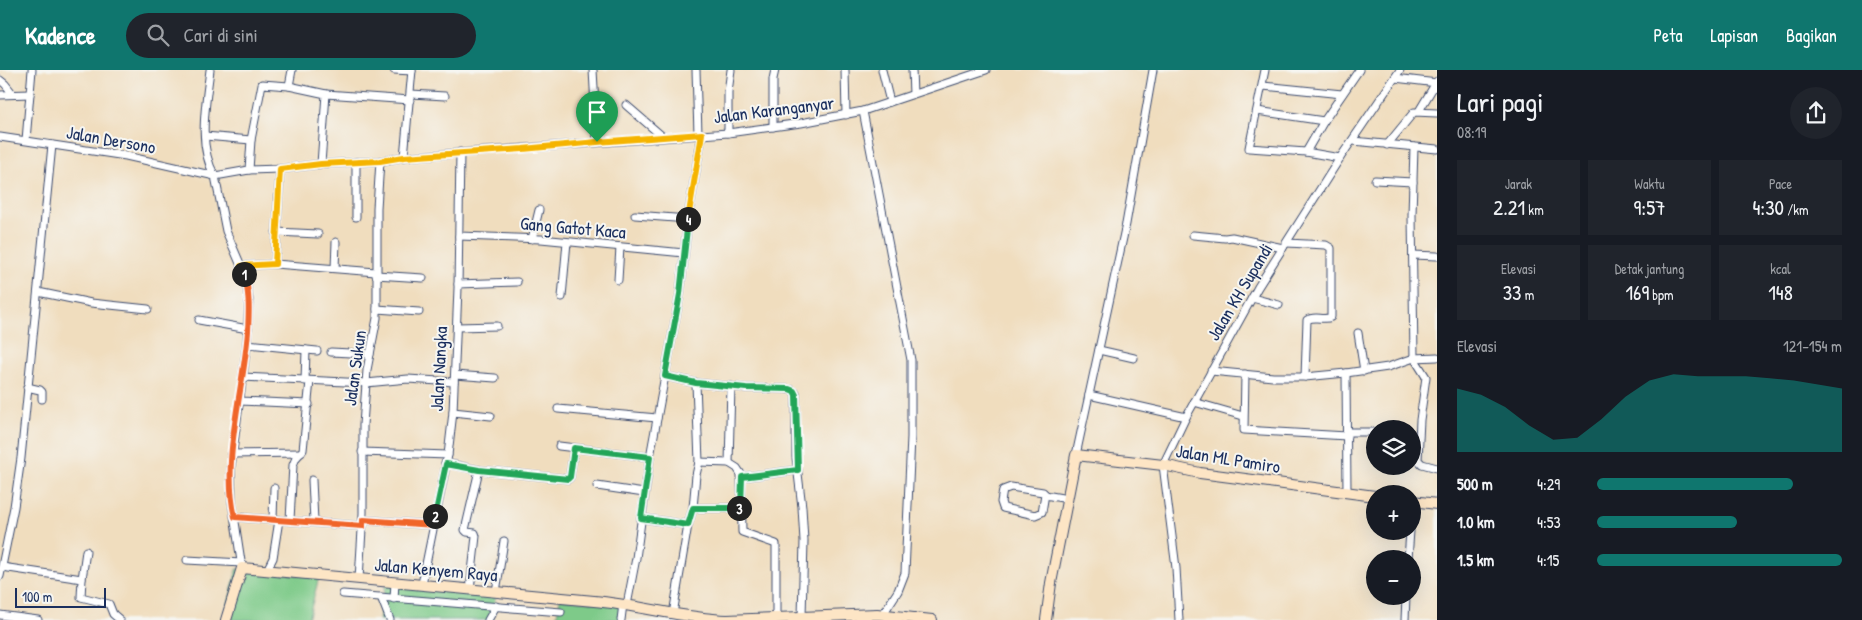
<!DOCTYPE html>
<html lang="id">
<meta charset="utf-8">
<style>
:root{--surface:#171b24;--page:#20242c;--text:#f1f3f6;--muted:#9ea1a6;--accent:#0f766e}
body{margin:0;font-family:"Patrick Hand",sans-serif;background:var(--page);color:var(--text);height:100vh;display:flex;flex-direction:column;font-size:19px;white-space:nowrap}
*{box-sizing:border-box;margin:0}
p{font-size:16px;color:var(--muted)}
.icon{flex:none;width:28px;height:28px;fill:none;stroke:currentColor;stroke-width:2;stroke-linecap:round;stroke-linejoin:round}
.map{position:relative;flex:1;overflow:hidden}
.details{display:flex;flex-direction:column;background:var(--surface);width:425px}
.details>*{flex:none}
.fabs{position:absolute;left:1366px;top:350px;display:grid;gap:10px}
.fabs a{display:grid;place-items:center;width:55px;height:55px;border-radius:50%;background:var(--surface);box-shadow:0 5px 20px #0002;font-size:25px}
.scale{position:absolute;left:15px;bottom:12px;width:91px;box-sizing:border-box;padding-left:5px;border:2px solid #1b2f5e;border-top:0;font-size:14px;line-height:18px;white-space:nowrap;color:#1b2f5e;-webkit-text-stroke:4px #f6f6f2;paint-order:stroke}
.pin{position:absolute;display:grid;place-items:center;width:42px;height:42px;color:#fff;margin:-51px -21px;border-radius:50% 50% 50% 0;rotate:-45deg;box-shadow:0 0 5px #0007}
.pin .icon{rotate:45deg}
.km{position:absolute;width:25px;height:25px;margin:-12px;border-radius:50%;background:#222;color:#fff;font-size:14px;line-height:25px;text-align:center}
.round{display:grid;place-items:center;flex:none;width:52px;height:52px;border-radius:26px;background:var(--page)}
.head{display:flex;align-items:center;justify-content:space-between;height:85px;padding:0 20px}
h1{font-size:28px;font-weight:600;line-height:38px}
.metrics{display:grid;grid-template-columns:repeat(3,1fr);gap:8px;height:85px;padding:5px 20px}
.metrics div{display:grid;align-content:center;border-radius:0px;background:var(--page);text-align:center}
.metrics b{font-size:21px;font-weight:600}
.metrics small{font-size:14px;font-weight:400}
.metrics p{font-size:14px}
.chart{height:140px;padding:10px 20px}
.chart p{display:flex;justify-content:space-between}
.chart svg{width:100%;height:90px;margin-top:5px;fill:var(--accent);opacity:.7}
ul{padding:0 20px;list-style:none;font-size:16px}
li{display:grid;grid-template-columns:80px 60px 1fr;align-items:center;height:38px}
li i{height:12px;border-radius:6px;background:var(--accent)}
header{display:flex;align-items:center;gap:30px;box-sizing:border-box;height:70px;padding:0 25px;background:var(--accent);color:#fff}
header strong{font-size:24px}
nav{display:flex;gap:28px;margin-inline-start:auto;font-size:18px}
.search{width:350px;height:45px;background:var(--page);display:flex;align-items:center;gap:12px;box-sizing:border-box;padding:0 18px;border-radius:28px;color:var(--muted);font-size:19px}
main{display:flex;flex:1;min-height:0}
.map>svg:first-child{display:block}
</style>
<header>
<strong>Kadence</strong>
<div class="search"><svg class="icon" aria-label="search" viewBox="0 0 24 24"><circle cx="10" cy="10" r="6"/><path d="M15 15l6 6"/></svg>Cari di sini</div>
<nav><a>Peta</a><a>Lapisan</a><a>Bagikan</a></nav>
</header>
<main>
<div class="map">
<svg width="1437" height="550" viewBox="0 0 1437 550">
<rect width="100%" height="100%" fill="#f6f6f2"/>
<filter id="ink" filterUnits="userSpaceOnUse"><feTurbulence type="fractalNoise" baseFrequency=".02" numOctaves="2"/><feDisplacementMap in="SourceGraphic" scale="10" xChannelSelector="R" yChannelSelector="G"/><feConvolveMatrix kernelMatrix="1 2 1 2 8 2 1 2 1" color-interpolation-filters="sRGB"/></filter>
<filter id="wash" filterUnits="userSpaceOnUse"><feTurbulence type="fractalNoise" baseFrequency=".0096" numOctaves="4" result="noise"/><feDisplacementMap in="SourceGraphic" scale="20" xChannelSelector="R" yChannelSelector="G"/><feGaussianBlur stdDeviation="1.12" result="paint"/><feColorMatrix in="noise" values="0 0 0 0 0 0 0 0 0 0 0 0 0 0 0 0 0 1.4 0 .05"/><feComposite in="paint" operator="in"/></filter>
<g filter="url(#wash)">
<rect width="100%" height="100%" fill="#f0ddbe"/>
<!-- green -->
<g fill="#7eca89" stroke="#4c7c74">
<polygon points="237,499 319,507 308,550 224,550"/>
<polygon points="386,513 496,523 492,550 379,550"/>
<polygon points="560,529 625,535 622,550 556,550"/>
</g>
</g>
<g filter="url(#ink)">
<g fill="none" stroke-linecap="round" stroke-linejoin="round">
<defs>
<g id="street">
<path d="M210 0C206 33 197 76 215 106L249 100 280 99 321 94 380 91 404 87 728 63 801 53 863 41 986 0"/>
<polyline points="292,0 289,16 326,24 321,94"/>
<polyline points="394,0 412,1"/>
<polyline points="593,0 597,72"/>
<polyline points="696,0 698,64"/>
<polyline points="845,0 846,45"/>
<polyline points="882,0 890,32"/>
<polyline points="912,0 913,24"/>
<polyline points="1265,0 1249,78 1306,82 1340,88"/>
<polyline points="1395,8 1437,13"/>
<polyline points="0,10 5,14 13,24"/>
<polyline points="1263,16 1342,24"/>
<polyline points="326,24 410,30"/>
<polyline points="411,24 445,26"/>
<polyline points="0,25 30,24"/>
<polyline points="626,35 663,67"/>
<polyline points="863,41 911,290 911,367 905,503 898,521 883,544"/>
<polyline points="1257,41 1324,51"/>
<polyline points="1419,41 1437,11"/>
<polyline points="773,57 773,9 775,0"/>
<polyline points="728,63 728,22 731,0"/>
<polyline points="205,66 251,70"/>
<polyline points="0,67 126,86 215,106 226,161 245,205 249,230 247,274 231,397 232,432 242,498"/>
<polyline points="26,70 32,0"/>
<polyline points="1353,71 1437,79"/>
<polyline points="1387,75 1414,42 1437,43"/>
<polyline points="1414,77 1412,145 1414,288 1426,307 1420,350 1418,390 1422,394 1437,398"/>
<polyline points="1306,82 1324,51 1359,0"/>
<polyline points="404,87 412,0"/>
<polyline points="249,100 251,70 262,14 289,16"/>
<polyline points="1375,110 1413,112"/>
<polyline points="635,145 688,149"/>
<polyline points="356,147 356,92"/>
<polyline points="276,162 318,164"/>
<polyline points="1193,165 1225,168 1232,167 1283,178"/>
<polyline points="459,166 541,169 684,183"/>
<polyline points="532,169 539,140"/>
<path d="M1287 173 1326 175 1331 178V247C1324 251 1315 245 1307 250L1305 307"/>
<polyline points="1413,185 1437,186"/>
<polyline points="275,194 280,99"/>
<polyline points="241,196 275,194 376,202"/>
<polyline points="335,198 336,172"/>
<polyline points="376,205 423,208"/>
<polyline points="618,210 620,177"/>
<polyline points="458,214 517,212"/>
<polyline points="38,222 91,233 148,239"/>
<polyline points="562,227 567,172"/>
<polyline points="1252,228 1279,235"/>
<polyline points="377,239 419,242"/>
<polyline points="199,250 248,259"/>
<polyline points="457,257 497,256"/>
<polyline points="1358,263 1364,301"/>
<polyline points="247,274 317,281"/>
<polyline points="1099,280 1134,288"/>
<polyline points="331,282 370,284"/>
<polyline points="1211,301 1273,307 1305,307 1346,303 1388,297 1414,288 1437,287"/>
<polyline points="1346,303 1347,422"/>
<polyline points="1245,304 1244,360 1347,366"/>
<polyline points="455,305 495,308"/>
<polyline points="665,306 696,313 699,392 696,405 693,438 688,455 673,544"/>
<polyline points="243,307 366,313 408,309 454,312"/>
<polyline points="305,311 306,280"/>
<polyline points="696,313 745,318 786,319 792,320 796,323 796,387 802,437 804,471 802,546"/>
<polyline points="27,317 40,320 42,322 42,329"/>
<polyline points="1089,325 1186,347"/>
<polyline points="240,331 309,334"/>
<polyline points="1194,332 1243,346"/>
<polyline points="558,339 657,348"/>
<polyline points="453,342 491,346"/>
<polyline points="1347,362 1375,362"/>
<polyline points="559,376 650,387"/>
<polyline points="362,382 448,385"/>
<polyline points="232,384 301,383"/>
<polyline points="1076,385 1126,154 1153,0"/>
<polyline points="699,392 729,393 737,398 741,404 742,462 776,474 776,547"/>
<polyline points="445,393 479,400 568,409 570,407 574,378"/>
<polyline points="729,393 731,316"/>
<polyline points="742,407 798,400"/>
<polyline points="312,410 314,451"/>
<polyline points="597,416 644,423"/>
<polygon points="1011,417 1043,422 1045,424 1042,442 1035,445 1003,438 1001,432 1003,420"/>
<polyline points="1045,425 1068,429"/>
<polyline points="693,438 741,438"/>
<polyline points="235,447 363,456"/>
<polyline points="641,448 688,455"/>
<polyline points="273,449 274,418"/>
<polyline points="290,450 293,395 296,388 303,380 310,311"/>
<polyline points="363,450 434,455"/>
<polyline points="1408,489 1410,461"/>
<polyline points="187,490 242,493"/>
<polyline points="2,497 82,509 81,527 109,534 113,544 120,550"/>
<polyline points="267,500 273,488 279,450"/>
<polyline points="0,506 14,437 21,388 52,75"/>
<polyline points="82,509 86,481"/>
<polyline points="359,509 363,443 363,355 367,300 377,248 377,138 380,91"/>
<polyline points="422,514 448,385 453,342 458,218 460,82"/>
<polyline points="470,520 476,466 475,463 467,462 465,460 479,400"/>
<polyline points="496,522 504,471"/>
<polyline points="343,524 561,542"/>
<polyline points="381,527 390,550"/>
<polyline points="394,529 395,512"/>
<polyline points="627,535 636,488 650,387 680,224 688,149 702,64"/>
<polyline points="0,545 38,550"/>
<polyline points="488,550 496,536"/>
<polyline points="621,550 623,534"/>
<polyline points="1179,550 1176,498 1163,395 1186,347 1258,217 1340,88 1400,0"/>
<polyline points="1405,550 1406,526"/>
</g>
<g id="secondary">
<polyline points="1412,431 1437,434"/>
<path d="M226 550 242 498 594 531C639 535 682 548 727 550L877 544 932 550"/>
<polyline points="1046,550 1051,513 1076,385 1163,395 1200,403 1375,426"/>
</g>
</defs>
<!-- street casing -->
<use href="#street" stroke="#3b496c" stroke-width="9"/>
<!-- secondary casing -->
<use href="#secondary" stroke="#3b496c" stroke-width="12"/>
<!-- street -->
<use href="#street" stroke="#fff" stroke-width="7"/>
<!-- secondary -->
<use href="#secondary" stroke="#fde5c5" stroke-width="10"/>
</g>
</g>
<g fill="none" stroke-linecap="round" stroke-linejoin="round" filter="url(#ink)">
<defs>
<polyline id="split-1" points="244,204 241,196 275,194 280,99 321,94 380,91 404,87 523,79 597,72"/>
<path id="split-2" d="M244 204C250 223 249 242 248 261 244 319 221 390 235 447L363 456V450L434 455 435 446"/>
<polyline id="split-3" points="435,446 446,394 479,400 568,409 570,407 574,378 650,387 641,448 688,455 693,438 739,438"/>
<polyline id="split-4" points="688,149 680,224 665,306 696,313 746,318 789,319 794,321 796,325 798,400 742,407 741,438 739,438"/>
<polyline id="split-5" points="597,72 702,64 688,149"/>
</defs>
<!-- split-1 casing -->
<use href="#split-1" stroke="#fff" stroke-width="10"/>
<!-- split-2 casing -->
<use href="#split-2" stroke="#fff" stroke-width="10"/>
<!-- split-3 casing -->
<use href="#split-3" stroke="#fff" stroke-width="10"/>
<!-- split-4 casing -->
<use href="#split-4" stroke="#fff" stroke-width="10"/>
<!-- split-5 casing -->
<use href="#split-5" stroke="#fff" stroke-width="10"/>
<!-- split-1 -->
<use href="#split-1" stroke="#f5b400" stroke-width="6"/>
<!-- split-2 -->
<use href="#split-2" stroke="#f0652b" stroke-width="6"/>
<!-- split-3 -->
<use href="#split-3" stroke="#22a559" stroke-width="6"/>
<!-- split-4 -->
<use href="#split-4" stroke="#22a559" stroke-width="6"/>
<!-- split-5 -->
<use href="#split-5" stroke="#f5b400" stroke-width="6"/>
</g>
<g text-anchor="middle" stroke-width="4" stroke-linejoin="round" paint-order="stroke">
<!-- street labels -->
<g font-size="18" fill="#1b2f5e" stroke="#f6f6f2">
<text transform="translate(774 40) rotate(-7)" y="6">Jalan Karanganyar</text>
<text transform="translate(111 70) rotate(10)" y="6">Jalan Dersono</text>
<text transform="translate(573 158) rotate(5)" y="6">Gang Gatot Kaca</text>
<text transform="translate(1240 222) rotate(-59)" y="6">Jalan KH Supandi</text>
<text transform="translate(355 298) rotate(-82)" y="6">Jalan Sukun</text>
<text transform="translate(439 299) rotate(-87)" y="6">Jalan Nangka</text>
<text transform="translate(1228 389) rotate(9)" y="6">Jalan ML Pamiro</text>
<text transform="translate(436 500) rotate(5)" y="6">Jalan Kenyem Raya</text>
</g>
</g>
</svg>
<div class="fabs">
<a><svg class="icon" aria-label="layers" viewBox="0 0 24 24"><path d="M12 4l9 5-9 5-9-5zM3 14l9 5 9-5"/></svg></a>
<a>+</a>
<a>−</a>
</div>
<div class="scale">100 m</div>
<div class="pin" style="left:597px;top:72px;background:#1e9e55"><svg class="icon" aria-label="arrive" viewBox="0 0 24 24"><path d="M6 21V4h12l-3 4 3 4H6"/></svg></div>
<b class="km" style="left:244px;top:204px">1</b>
<b class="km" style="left:435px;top:446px">2</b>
<b class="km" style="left:739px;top:438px">3</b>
<b class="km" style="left:688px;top:149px">4</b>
</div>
<section class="details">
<div class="head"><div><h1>Lari pagi</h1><p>08:19</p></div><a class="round"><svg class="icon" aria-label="share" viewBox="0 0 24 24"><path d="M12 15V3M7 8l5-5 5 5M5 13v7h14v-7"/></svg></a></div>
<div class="metrics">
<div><p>Jarak</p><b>2.21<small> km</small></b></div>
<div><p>Waktu</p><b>9:57</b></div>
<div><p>Pace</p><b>4:30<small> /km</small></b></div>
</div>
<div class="metrics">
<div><p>Elevasi</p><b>33<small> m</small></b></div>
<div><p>Detak jantung</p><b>169<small> bpm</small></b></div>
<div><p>kcal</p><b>148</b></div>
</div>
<div class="chart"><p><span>Elevasi</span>121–154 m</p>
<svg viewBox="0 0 160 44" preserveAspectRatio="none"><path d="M0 44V13L10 16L20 22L30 31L40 38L50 37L60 28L70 17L80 9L90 6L100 7L110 7L120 7L130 8L140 9L150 11L160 13V44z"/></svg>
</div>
<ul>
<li><b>500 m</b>4:29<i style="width:80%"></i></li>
<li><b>1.0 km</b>4:53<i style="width:57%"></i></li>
<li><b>1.5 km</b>4:15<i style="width:100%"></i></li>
</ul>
</section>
</main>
